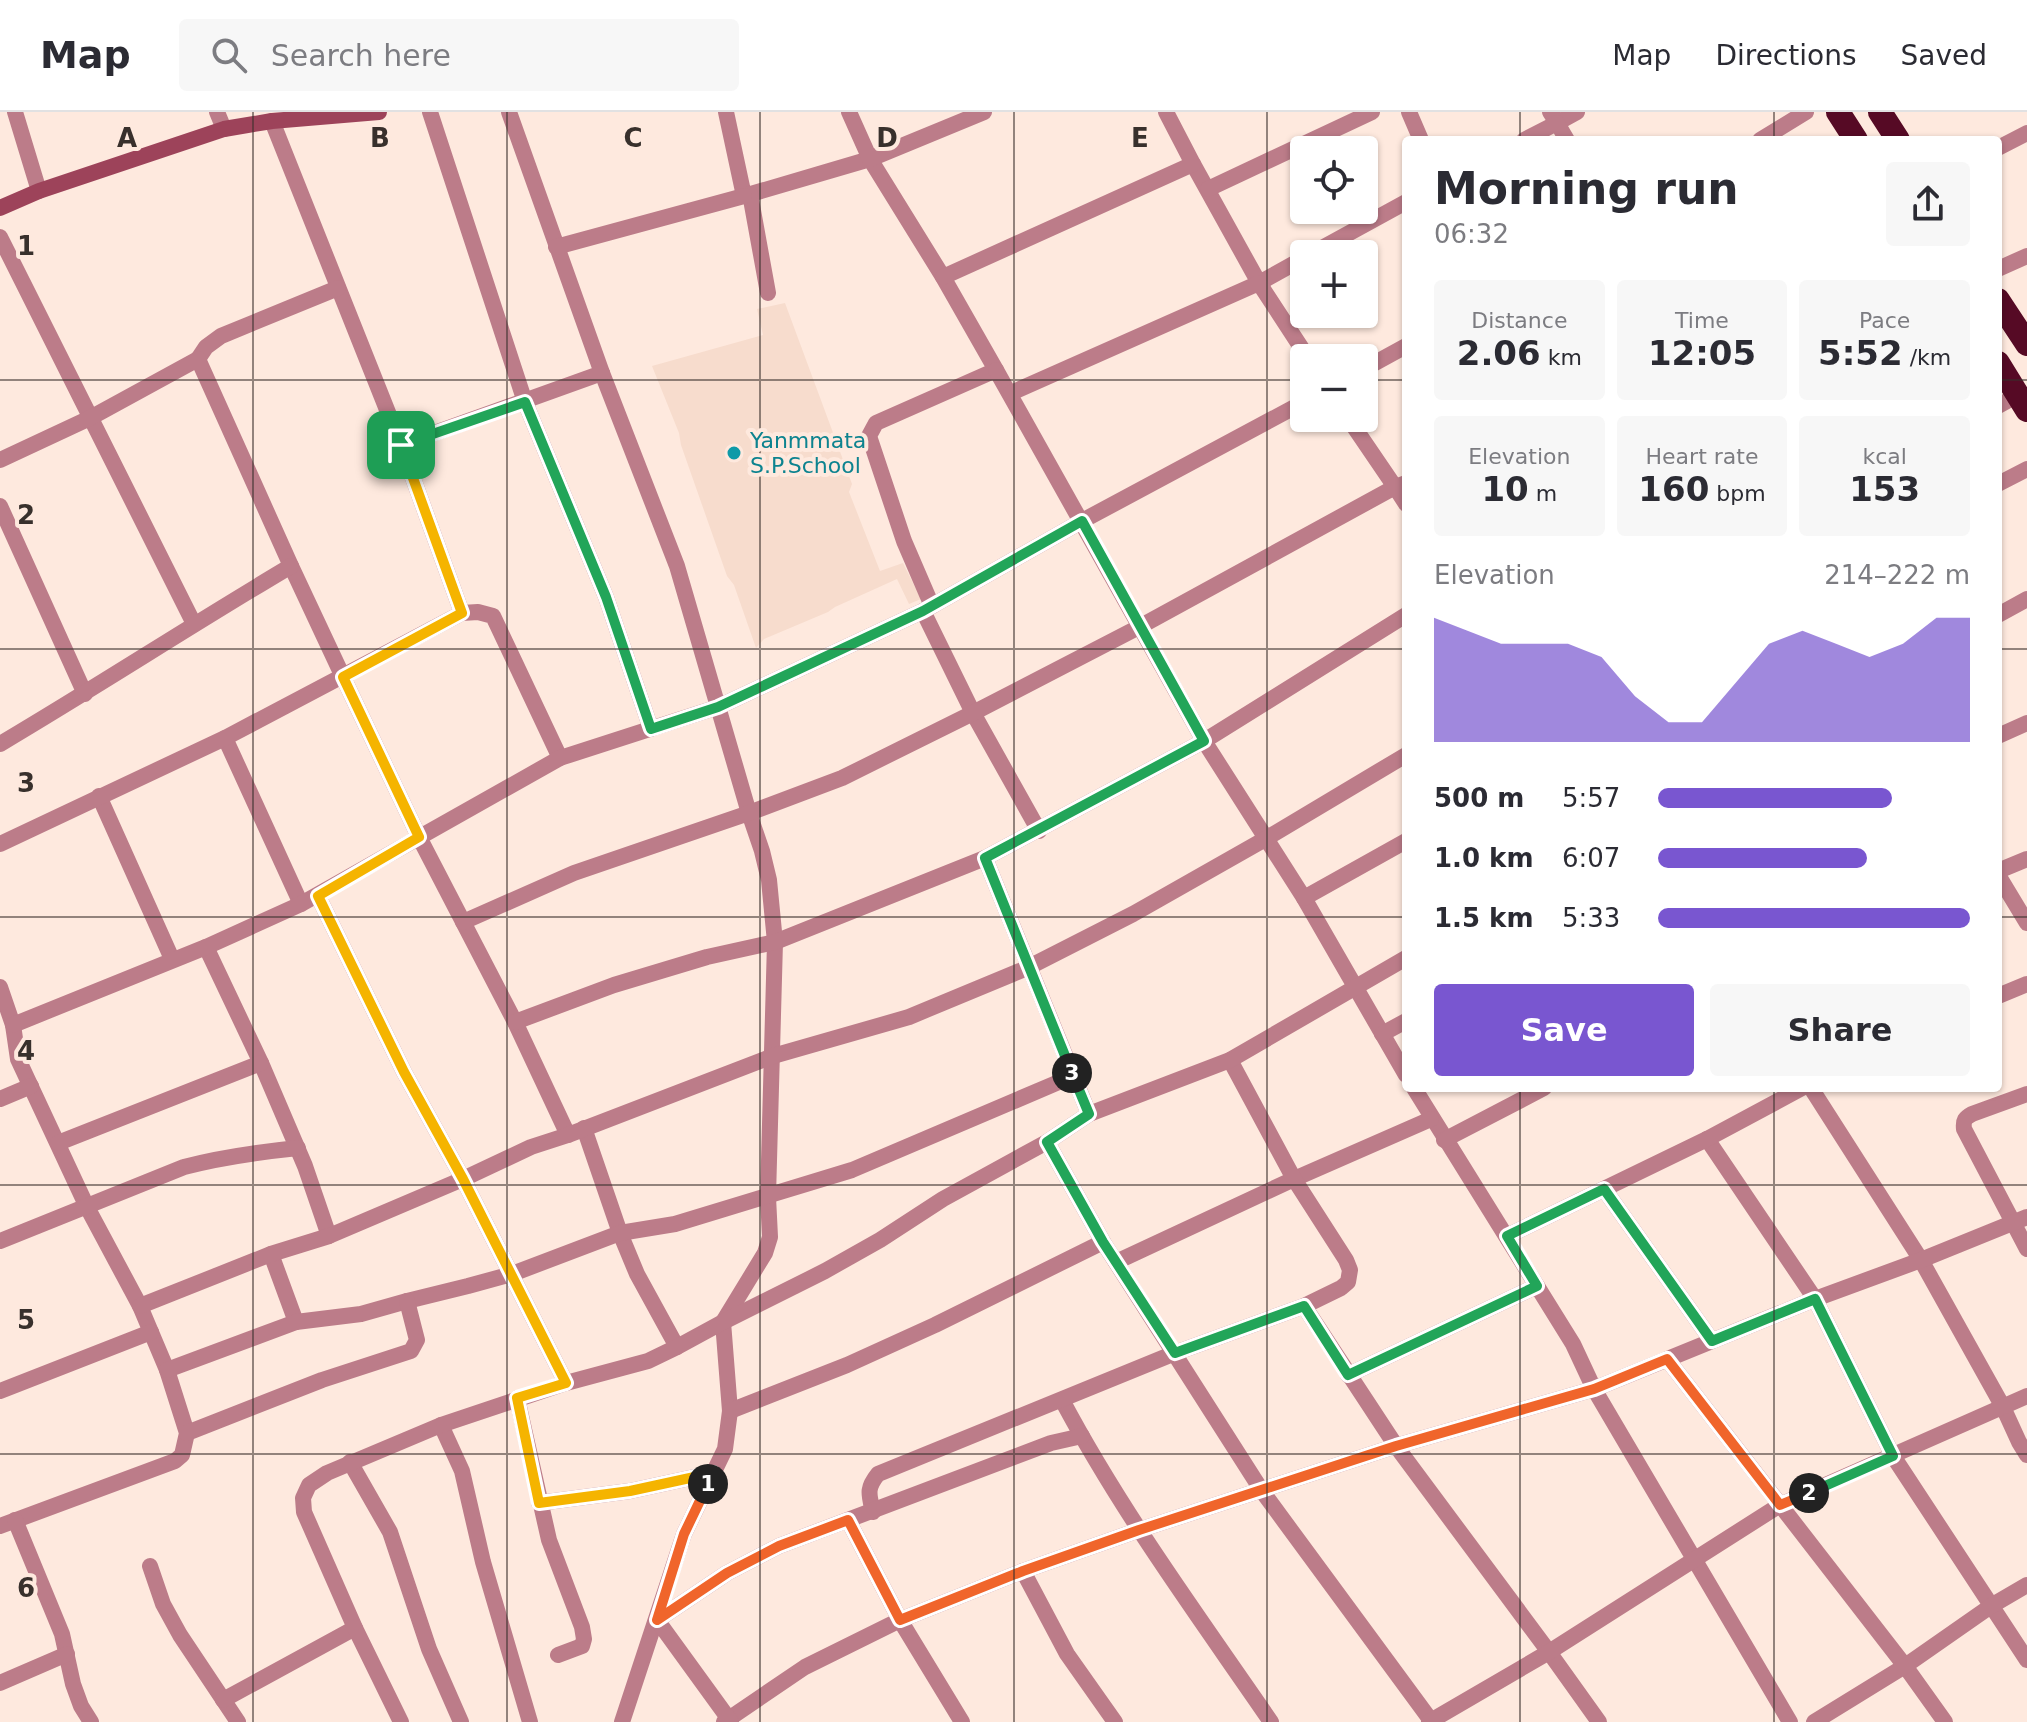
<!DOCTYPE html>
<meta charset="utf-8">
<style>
:root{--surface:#fff;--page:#f7f7f7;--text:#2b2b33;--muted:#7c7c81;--line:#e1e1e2;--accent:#7956d0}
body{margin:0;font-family:"DejaVu Sans",sans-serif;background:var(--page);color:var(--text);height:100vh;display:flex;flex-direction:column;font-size:30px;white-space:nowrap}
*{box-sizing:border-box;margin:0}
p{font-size:26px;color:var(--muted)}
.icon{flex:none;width:44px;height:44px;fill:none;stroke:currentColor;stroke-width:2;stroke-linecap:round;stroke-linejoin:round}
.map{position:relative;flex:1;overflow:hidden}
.details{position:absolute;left:1402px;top:24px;width:600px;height:956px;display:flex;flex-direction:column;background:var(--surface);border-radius:8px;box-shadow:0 2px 6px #0004}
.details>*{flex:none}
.fabs{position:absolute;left:1290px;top:24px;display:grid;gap:16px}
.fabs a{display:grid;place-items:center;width:88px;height:88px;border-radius:8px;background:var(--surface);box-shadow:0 2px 6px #0004;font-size:40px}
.pin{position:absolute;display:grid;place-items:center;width:68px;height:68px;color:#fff;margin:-34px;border-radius:16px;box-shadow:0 4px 12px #0006}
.km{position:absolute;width:40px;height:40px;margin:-20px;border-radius:50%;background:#222;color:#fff;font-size:22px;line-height:40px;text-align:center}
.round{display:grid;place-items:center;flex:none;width:84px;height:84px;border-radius:8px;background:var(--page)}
.head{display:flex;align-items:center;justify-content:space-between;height:136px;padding:0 32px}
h1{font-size:44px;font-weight:700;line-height:60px}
.stats{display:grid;grid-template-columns:repeat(3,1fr);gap:12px;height:136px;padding:8px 32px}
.stats div{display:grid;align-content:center;border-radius:8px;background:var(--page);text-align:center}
.stats b{font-size:34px;font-weight:700}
.stats small{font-size:22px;font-weight:400}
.stats p{font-size:22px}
.chart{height:224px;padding:16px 32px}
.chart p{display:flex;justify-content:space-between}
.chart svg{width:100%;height:144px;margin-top:8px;fill:var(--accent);opacity:.7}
.action{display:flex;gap:16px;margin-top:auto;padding:16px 32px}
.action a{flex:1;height:92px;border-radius:8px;background:var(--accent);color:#fff;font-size:32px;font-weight:700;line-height:92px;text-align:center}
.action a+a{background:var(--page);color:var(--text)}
ul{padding:0 32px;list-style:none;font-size:26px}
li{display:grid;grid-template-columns:128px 96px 1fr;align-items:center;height:60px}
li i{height:20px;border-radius:10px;background:var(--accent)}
header{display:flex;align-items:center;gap:48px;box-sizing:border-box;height:112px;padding:0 40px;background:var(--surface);border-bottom:2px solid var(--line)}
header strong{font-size:38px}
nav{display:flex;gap:44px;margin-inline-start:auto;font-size:28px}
.search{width:560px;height:72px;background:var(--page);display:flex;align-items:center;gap:20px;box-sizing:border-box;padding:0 28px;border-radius:8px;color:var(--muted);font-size:30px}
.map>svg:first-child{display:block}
</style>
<header>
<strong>Map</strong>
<div class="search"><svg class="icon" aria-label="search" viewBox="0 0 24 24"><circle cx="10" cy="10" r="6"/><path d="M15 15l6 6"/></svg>Search here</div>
<nav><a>Map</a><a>Directions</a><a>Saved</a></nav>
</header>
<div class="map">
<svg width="2027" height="1610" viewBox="0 0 2027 1610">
<rect width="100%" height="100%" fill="#fee9de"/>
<!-- built -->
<polygon fill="#f7dccd" points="785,191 852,372 849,380 880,459 903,451 921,487 909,492 897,467 835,495 828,500 764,527 756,536 734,473 727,464 681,333 679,321 652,254 763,223 757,197"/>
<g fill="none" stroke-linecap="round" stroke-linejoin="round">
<!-- street -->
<g stroke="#bc7c89" stroke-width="16">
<polyline points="15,0 39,79"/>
<polyline points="217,0 224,17"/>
<polyline points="430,0 525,290 606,485 651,617"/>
<polyline points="509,0 602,261 677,454 749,701 762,739 769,768 775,830 768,1085 770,1125 765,1141 723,1210 730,1299 725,1337 684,1422 622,1610"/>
<polyline points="726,0 744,84 870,47 943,165 996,258 876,311 869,324 904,429 932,494"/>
<polyline points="849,0 870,47 984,0"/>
<polyline points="1409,0 1421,28"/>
<polyline points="1550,0 1557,11 1577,0"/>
<polyline points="272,9 401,333 462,501"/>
<polyline points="1524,28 1557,11 1567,28"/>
<polyline points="1760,28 1806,0"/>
<polyline points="1998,36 2027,21"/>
<polyline points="1193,52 1259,171 1304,146"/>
<polyline points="1208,77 1372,0"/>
<polyline points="750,82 768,181"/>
<polyline points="0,125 194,512"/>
<polyline points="556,135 744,84"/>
<polyline points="1311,142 1406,90"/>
<polyline points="1998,157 2027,144"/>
<polyline points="943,165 1193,52 1166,0"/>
<polyline points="198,247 206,235 221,224 338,176"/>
<polyline points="1364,257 1406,234"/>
<polyline points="996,258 1204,629 1304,786 1406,963"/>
<polyline points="1011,281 1259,171 1308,246"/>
<polyline points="1998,294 2018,283"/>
<polyline points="1348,306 1395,375 1406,371"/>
<polyline points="401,333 602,261"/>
<polyline points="0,348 90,306 198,247 291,454 343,565 419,725 515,910 568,1023"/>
<polyline points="1998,372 2027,357"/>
<polyline points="0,394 85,582"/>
<polyline points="923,499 973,601 1039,719"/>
<polyline points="1998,503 2027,487"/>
<polyline points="1998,624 2027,611"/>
<polyline points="225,626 301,792"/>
<path d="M0 632C98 574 193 512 291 454"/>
<polyline points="99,684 172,847"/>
<polyline points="0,732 225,626 462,501 478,500 493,504 560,646"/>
<polyline points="985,746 1089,1002"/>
<polyline points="1998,759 2027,747"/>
<polyline points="1998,763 2027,811"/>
<polyline points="318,784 404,960 463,1067 566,1271"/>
<polyline points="1304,786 1406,729"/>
<polyline points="463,810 574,761 749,701 842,666 973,601 1141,514 1395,375 1406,392"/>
<polyline points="206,835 261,951 305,1054 329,1124"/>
<polyline points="0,875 13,913 18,947 87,1095 140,1194 167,1258 187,1321 182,1343 175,1349 0,1414"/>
<polyline points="1998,884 2027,872"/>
<polyline points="515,910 614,873 707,845 775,830 985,746 1204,629 1406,503"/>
<polyline points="13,913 206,835 301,792 560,646 718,595 923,499 1082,409 1304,290"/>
<polyline points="1382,922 1406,909"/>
<polyline points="1414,976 1573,1232 1594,1277 1790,1610"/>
<polyline points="1811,976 1921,1148 2003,1295 2019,1330 2027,1343"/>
<path d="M2027 982 1972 1002C1965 1006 1963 1008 1964 1017L2027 1137"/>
<polyline points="0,987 31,974"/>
<polyline points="584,1016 620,1121 637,1162 677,1235"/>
<polyline points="1707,1027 1815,1187 1893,1344 2027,1548"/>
<polyline points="1444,1028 1544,976"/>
<polyline points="1047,1030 1103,1130 1262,1379 1432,1610"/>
<polyline points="58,1031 261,951"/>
<polyline points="1604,1077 1712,1229"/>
<polyline points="1507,1124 1707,1027 1802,976"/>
<path d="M0 1129 184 1055C222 1045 259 1040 298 1036"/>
<polyline points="271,1142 296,1210"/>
<polyline points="1116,1150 1294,1067 1431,1007"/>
<polyline points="140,1194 271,1142 329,1124 463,1067 531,1035 568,1023 773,944 909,905 1027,856 1133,802 1267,726 1406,643"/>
<polyline points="1304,1194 1396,1334 1549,1540 1599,1610"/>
<polyline points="1667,1247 1905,1554 1945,1610"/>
<polyline points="167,1258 296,1210 361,1202 407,1189 468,1174 512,1162 620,1121 675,1112 852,1058 1073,964"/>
<polyline points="1348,1263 1537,1174"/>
<polyline points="0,1279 151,1220"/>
<polyline points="517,1286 549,1428 582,1515 584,1527 582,1534 558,1543"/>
<path d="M1062 1288C1122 1401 1199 1505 1271 1610"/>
<polyline points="730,1299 847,1253 935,1213 1103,1130"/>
<polyline points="441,1313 462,1359 483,1450 530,1610"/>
<polyline points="187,1321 322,1268 411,1239 417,1228 407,1189"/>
<polyline points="350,1350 390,1420 429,1537 461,1610"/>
<polyline points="539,1391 630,1379 713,1361"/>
<path d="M873 1400C869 1382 866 1377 878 1362L1175 1241 1304 1194 1341 1176 1348 1170 1350 1158 1346 1148 1294 1067 1230 948"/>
<polyline points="15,1408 62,1522 73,1572 81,1594 91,1610"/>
<polyline points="848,1408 900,1508 962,1610"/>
<polyline points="150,1454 163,1492 180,1523 238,1610"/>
<polyline points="1023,1459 1067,1542 1115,1610"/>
<polyline points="0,1571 67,1542"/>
<polyline points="223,1588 355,1516"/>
<polyline points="401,1610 355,1516 304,1400 303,1386 309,1373 327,1361 441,1313 566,1271 648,1249 677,1235 723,1210 825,1159 880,1128 943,1087 1047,1030 1089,1002 1230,948 1406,846"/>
<polyline points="724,1610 805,1555 900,1508 1023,1459 1139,1418 1396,1334 1594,1277 1815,1187 1921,1148 2027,1105"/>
<polyline points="731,1610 657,1508 727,1461 779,1434 1051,1331 1082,1324"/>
<polyline points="1429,1610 1549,1540 1780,1393 2027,1284"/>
<polyline points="1814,1610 1905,1554 1991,1494 2027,1473"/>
</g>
<!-- secondary -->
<polyline stroke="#9d435a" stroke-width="16" points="0,96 39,79 224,17 272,9 379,0"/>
<!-- highway -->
<g stroke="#560a25" stroke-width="24">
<polyline points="1838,0 1856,28"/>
<polyline points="1880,0 1898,28"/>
<polyline points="1998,188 2027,232"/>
<polyline points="1998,251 2027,298"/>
</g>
</g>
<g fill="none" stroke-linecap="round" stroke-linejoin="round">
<defs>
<polyline id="split-1" points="401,333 462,501 343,565 419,725 318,784 404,960 463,1067 566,1271 517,1286 539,1391 630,1379 713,1361 708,1372"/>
<polyline id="split-2" points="708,1372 684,1422 657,1508 727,1461 779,1434 848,1408 900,1508 1023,1459 1139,1418 1396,1334 1594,1277 1667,1247 1780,1393 1809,1381"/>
<polyline id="split-3" points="1072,961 1089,1002 1047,1030 1103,1130 1175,1241 1304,1194 1348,1263 1537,1174 1507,1124 1604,1077 1712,1229 1815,1187 1893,1344 1809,1381"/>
<polyline id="split-4" points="401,333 525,290 606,485 651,617 718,595 923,499 1082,409 1204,629 985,746 1072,961"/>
</defs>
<!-- split-1 casing -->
<use href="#split-1" stroke="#fff" stroke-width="16"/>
<!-- split-2 casing -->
<use href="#split-2" stroke="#fff" stroke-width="16"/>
<!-- split-3 casing -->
<use href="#split-3" stroke="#fff" stroke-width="16"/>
<!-- split-4 casing -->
<use href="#split-4" stroke="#fff" stroke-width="16"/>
<!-- split-1 -->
<use href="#split-1" stroke="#f5b400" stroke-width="10"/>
<!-- split-2 -->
<use href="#split-2" stroke="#f0652b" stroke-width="10"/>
<!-- split-3 -->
<use href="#split-3" stroke="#22a559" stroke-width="10"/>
<!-- split-4 -->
<use href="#split-4" stroke="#22a559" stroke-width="10"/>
</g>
<!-- grid -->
<path fill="none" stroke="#38302c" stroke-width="2" stroke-opacity="0.55" d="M253 0V1610M507 0V1610M760 0V1610M1014 0V1610M1267 0V1610M1520 0V28M1774 0V28M0 268H1304M1364 268H1406M1998 268H2027M0 537H1406M1998 537H2027M0 805H1406M1998 805H2027M1520 976V1610M1774 976V1610M0 1073H2027M0 1342H2027"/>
<!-- markers -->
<circle fill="#0f9aa8" stroke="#fee9de" stroke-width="3" cx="734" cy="341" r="8"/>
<g text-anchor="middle" stroke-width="8" stroke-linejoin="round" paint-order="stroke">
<!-- culture labels -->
<g font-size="22" fill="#0d838f" stroke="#fee9de" text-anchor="start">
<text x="750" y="336">Yanmmata<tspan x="750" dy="25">S.P.School</tspan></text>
</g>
</g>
<g font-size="26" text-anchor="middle" font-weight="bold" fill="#38302c" stroke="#fee9de" stroke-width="8" stroke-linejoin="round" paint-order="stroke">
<text x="127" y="35">A</text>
<text x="380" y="35">B</text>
<text x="633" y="35">C</text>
<text x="887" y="35">D</text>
<text x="1140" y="35">E</text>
<text x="26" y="143">1</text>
<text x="26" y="412">2</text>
<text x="26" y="680">3</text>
<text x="26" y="948">4</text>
<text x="26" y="1217">5</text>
<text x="26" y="1485">6</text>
</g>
</svg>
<div class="fabs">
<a><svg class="icon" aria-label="locate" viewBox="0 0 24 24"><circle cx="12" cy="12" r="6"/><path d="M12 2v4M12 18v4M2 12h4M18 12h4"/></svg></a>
<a>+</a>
<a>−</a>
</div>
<div class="pin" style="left:401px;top:333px;background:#1e9e55"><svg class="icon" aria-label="arrive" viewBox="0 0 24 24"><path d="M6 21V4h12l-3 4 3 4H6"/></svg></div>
<b class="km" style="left:708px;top:1372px">1</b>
<b class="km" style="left:1809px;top:1381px">2</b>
<b class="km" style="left:1072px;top:961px">3</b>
<section class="details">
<div class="head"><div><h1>Morning run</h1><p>06:32</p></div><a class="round"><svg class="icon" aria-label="share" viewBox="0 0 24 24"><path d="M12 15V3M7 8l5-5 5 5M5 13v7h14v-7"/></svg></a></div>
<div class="stats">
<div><p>Distance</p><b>2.06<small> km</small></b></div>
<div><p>Time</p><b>12:05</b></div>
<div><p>Pace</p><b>5:52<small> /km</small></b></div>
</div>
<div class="stats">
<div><p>Elevation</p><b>10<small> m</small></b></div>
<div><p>Heart rate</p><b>160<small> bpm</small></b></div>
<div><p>kcal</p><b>153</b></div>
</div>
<div class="chart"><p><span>Elevation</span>214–222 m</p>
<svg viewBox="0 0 160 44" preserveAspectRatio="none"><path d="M0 44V6L10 10L20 14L30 14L40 14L50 18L60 30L70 38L80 38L90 26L100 14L110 10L120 14L130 18L140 14L150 6L160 6V44z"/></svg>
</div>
<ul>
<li><b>500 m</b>5:57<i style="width:75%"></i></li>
<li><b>1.0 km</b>6:07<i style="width:67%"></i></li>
<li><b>1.5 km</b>5:33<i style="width:100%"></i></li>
</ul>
<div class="action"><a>Save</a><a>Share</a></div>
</section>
</div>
